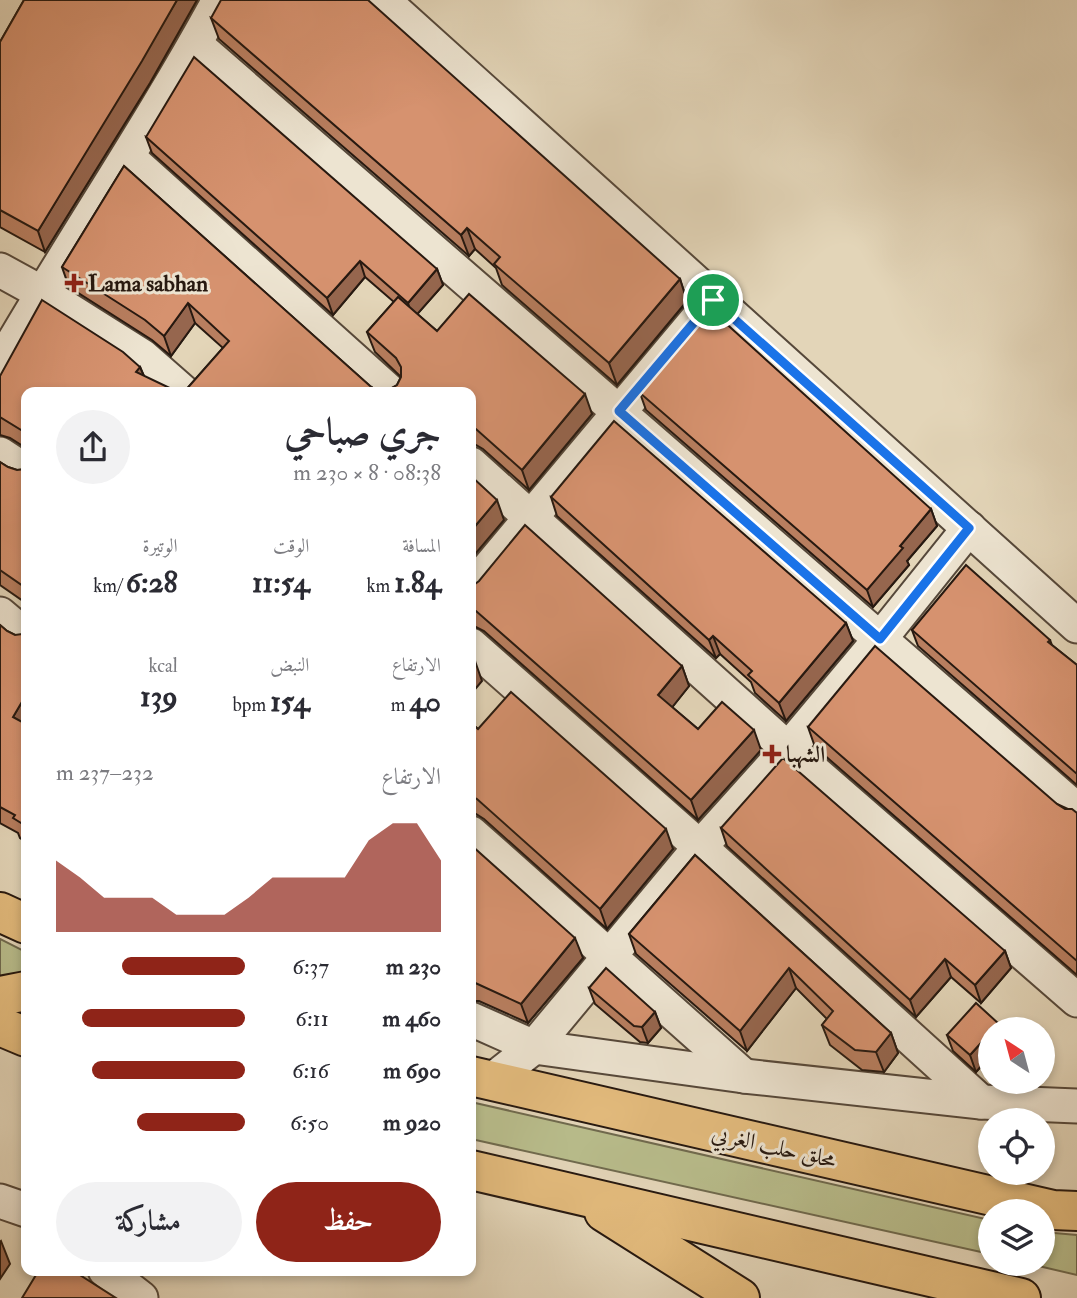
<!DOCTYPE html>
<html lang="ar">
<meta charset="utf-8">
<style>
:root{--surface:#fff;--page:#f2f2f3;--text:#2b2b33;--muted:#7c7c81;--accent:#8f2418}
body{margin:0;font-family:"IM FELL Double Pica",Amiri,serif;background:var(--page);color:var(--text);direction:rtl;height:100vh;display:flex;flex-direction:column;font-size:26px;white-space:nowrap}
*{box-sizing:border-box;margin:0}
p{font-size:23px;color:var(--muted)}
.icon{flex:none;width:38px;height:38px;fill:none;stroke:currentColor;stroke-width:2;stroke-linecap:round;stroke-linejoin:round}
.map{position:relative;flex:1;overflow:hidden;direction:ltr}
.side{position:absolute;left:21px;top:387px;width:455px;height:889px;display:flex;flex-direction:column;background:var(--surface);border-radius:14px;box-shadow:0 4px 10px #0003;direction:rtl}
.side>*{flex:none}
.needle{width:46px;rotate:324deg}
.buttons{position:absolute;left:978px;top:1017px;display:grid;gap:14px}
.buttons a{display:grid;place-items:center;width:77px;height:77px;border-radius:50%;background:var(--surface);box-shadow:0 4px 10px #0003;font-size:35px}
.pin{position:absolute;display:grid;place-items:center;width:60px;height:60px;color:#fff;margin:-30px;border:4px solid #fff;border-radius:50%;box-shadow:0 2px 7px #0007}
.round{display:grid;place-items:center;flex:none;width:74px;height:74px;border-radius:37px;background:var(--page)}
.overview{display:flex;align-items:center;justify-content:space-between;height:119px;padding:0 35px}
h1{font-size:38px;font-weight:800;line-height:52px}
.figures{display:grid;grid-template-columns:repeat(3,1fr);gap:10px;height:119px;padding:7px 35px}
.figures div{display:grid;align-content:center}
.figures b{font-size:30px;font-weight:800}
.figures small{font-size:19px;font-weight:400}
.figures p{font-size:19px}
.chart{height:196px;padding:14px 35px}
.chart p{display:flex;justify-content:space-between}
.chart svg{width:100%;height:126px;margin-top:7px;fill:var(--accent);opacity:.7}
.cta{display:flex;gap:14px;margin-top:auto;padding:14px 35px}
.cta a{flex:1;height:80px;border-radius:42px;background:var(--accent);color:#fff;font-size:28px;font-weight:800;line-height:80px;text-align:center}
.cta a+a{background:var(--page);color:var(--text)}
ul{padding:0 35px;list-style:none;font-size:23px}
li{display:grid;grid-template-columns:112px 84px 1fr;align-items:center;height:52px}
li i{height:18px;border-radius:9px;background:var(--accent)}
.map>svg:first-child{display:block}
</style>
<div class="map">
<svg width="1077" height="1298" viewBox="0 0 1077 1298">
<rect width="100%" height="100%" fill="#e3d5b8"/>
<filter id="stains"><feTurbulence type="fractalNoise" baseFrequency=".00286" numOctaves="4"/><feColorMatrix values="0 0 0 0 .2 0 0 0 0 .09 0 0 0 0 .02 0 0 0 .5 -.17"/></filter>
<radialGradient id="worn" r=".72"><stop offset=".6" stop-color="#630" stop-opacity="0"/><stop offset="1" stop-color="#630" stop-opacity=".3"/></radialGradient>
<!-- green -->
<g fill="#b8bc8b" stroke="#706a4e" stroke-width="2">
<polygon points="0,939 26,952 26,975 0,977"/>
<polygon points="471,1102 990,1220 990,1254 471,1139"/>
<polygon points="1043,1232 1077,1235 1077,1275 1030,1264 1043,1264"/>
</g>
<g fill="none" stroke-linecap="round" stroke-linejoin="round">
<defs>
<g id="minor">
<polyline points="383,0 1077,626"/>
<polyline points="195,44 1077,810"/>
<polyline points="128,157 390,392"/>
<polyline points="0,270 42,293 142,356 183,392"/>
<path d="M0 365C71 242 151 125 219 0"/>
<polyline points="0,454 26,471"/>
<polyline points="471,464 788,749 1077,1000"/>
<polyline points="471,589 713,300"/>
<polyline points="0,614 26,636"/>
<polyline points="471,645 700,847 981,1102"/>
<polyline points="471,833 744,1076"/>
<polyline points="471,1019 534,1047 744,1076 981,1102 1077,1106"/>
<polyline points="491,1081 534,1047 700,847 788,749 880,639 969,528"/>
<polyline points="0,1201 26,1210"/>
<polyline points="105,1270 141,1298"/>
</g>
<g id="trunk">
<polyline points="0,912 26,924"/>
<polyline points="0,996 26,991"/>
<polyline points="0,1026 26,1037"/>
<polyline points="471,1076 1053,1210 1077,1211"/>
<polyline points="471,1170 1021,1298"/>
<polyline points="604,1212 740,1298"/>
</g>
</defs>
<!-- minor casing -->
<use href="#minor" stroke="#56483a" stroke-width="37"/>
<!-- trunk casing -->
<use href="#trunk" stroke="#271910" stroke-width="42"/>
<!-- minor -->
<use href="#minor" stroke="#ede4d1" stroke-width="33"/>
<!-- trunk -->
<use href="#trunk" stroke="#e2ba7c" stroke-width="38"/>
</g>
<!-- wall -->
<g fill="#b87e5f" stroke="#271910" stroke-width="2">
<polygon points="24,0 197,0 150,83 45,252 0,227 0,42"/>
<polygon points="211,18 680,279 687,301 617,385 502,285 496,268 475,249 469,256 219,39"/>
<polygon points="146,137 437,269 443,285 417,314 437,331 592,414 529,490 483,449 476,445 471,445 471,392 184,392 223,348 195,323 171,356 152,340 69,287 62,267 124,166 370,386 378,391 388,390 397,385 401,377 375,352 367,332 394,302 365,277 333,315 152,153"/>
<polygon points="140,367 144,376 26,392 26,448 10,438 0,435 0,376"/>
<polygon points="640,393 931,509 937,526 907,561 909,565 873,607 646,410"/>
<polygon points="0,462 8,467 17,470 26,469 26,603 0,585"/>
<polygon points="551,497 846,623 853,641 786,721 755,693 751,682 720,654 716,658 557,516"/>
<polygon points="471,587 682,666 689,686 672,707 698,729 761,750 698,820 484,631 474,626 471,626"/>
<polygon points="0,625 7,631 15,635 26,637 26,842 20,838 18,833 0,823"/>
<polygon points="912,630 1050,640 1052,645 1077,665 1077,785 918,646"/>
<polygon points="471,723 478,729 673,849 607,929 484,819 476,814 471,814"/>
<polygon points="808,727 1057,804 1077,813 1077,975 815,747"/>
<polygon points="721,828 1005,951 1011,968 981,1003 951,977 916,1017 727,846"/>
<polygon points="471,845 583,958 528,1023 479,1001 471,1001"/>
<polygon points="695,855 891,1033 898,1053 884,1072 862,1070 830,1045 822,1025 827,1019 796,988 747,1051 636,954 629,934"/>
<polygon points="589,988 655,1012 661,1028 648,1043 640,1042 595,1004"/>
<polygon points="990,1029 990,1056 976,1072 953,1051 947,1035"/>
</g>
<!-- shaded-wall -->
<g fill="#96664e" stroke="#271910" stroke-width="2">
<polygon points="177,0 197,0 150,83 45,252 38,231"/>
<polygon points="467,228 475,249 469,256 461,235"/>
<polygon points="360,261 365,277 333,315 327,298"/>
<polygon points="437,269 443,285 413,319 408,303"/>
<polygon points="680,279 687,301 617,385 609,363"/>
<polygon points="188,303 195,323 171,356 164,336"/>
<polygon points="140,367 148,386 136,372"/>
<polygon points="585,394 592,414 529,490 522,470"/>
<polygon points="497,500 504,520 471,559 471,531"/>
<polygon points="931,509 937,526 907,561 909,565 873,607 867,590 900,546"/>
<polygon points="846,623 853,641 786,721 779,703"/>
<polygon points="713,636 720,654 716,658 709,640"/>
<polygon points="475,661 482,681 471,694 471,666"/>
<polygon points="682,666 689,686 666,715 658,695"/>
<polygon points="26,695 26,727 13,717"/>
<polygon points="754,730 761,750 698,820 691,800"/>
<polygon points="666,829 673,849 607,929 600,909"/>
<polygon points="575,938 583,958 528,1023 521,1004"/>
<polygon points="1005,951 1011,968 981,1003 975,985"/>
<polygon points="945,959 951,977 916,1017 910,1000"/>
<polygon points="789,968 796,988 747,1051 740,1031"/>
<polygon points="655,1012 661,1028 648,1043 642,1027"/>
<polygon points="891,1033 898,1053 884,1072 876,1052"/>
<polygon points="990,1033 990,1056 976,1072 970,1055"/>
<polygon points="1,1241 10,1264 0,1279 0,1242"/>
</g>
<!-- building -->
<g fill="#d6926f" stroke="#271910" stroke-width="2">
<polygon points="24,0 177,0 142,61 38,231 0,210 0,42"/>
<polygon points="221,0 368,0 680,279 609,363 494,264 500,257 467,228 461,235 211,18"/>
<polygon points="194,57 437,269 408,303 360,261 327,298 146,137"/>
<polygon points="124,166 370,386 378,391 388,390 397,385 401,377 401,367 396,358 367,332 398,297 437,331 469,294 585,394 522,470 476,429 471,427 471,392 184,392 229,341 188,303 164,336 145,320 62,267"/>
<polygon points="42,300 123,352 140,367 136,372 178,392 26,392 26,433 0,417 0,376"/>
<polygon points="710,309 931,509 900,546 903,548 867,590 640,393"/>
<polygon points="614,421 846,623 779,703 748,675 752,671 713,636 709,640 551,497"/>
<polygon points="0,462 8,467 17,470 26,469 26,588 0,570"/>
<polygon points="471,476 497,500 471,531"/>
<polygon points="525,525 682,666 658,695 698,729 722,702 754,730 691,800 476,611 471,608 471,587 479,581"/>
<polygon points="966,565 1050,640 1048,642 1077,665 1077,774 912,630"/>
<polygon points="0,625 7,631 15,635 22,634 26,637 26,695 13,717 26,724 26,826 13,818 15,815 0,807"/>
<polygon points="875,646 1057,804 1065,809 1072,809 1077,813 1077,961 808,727"/>
<polygon points="471,657 475,661 471,666"/>
<polygon points="511,692 666,829 600,909 477,799 471,796 471,723 478,729"/>
<polygon points="783,758 1005,951 975,985 945,959 910,1000 721,828"/>
<polygon points="471,845 575,938 521,1004 471,981"/>
<polygon points="695,855 891,1033 876,1052 855,1050 822,1025 833,1011 789,968 740,1031 629,934"/>
<polygon points="606,968 655,1012 642,1027 634,1026 589,988"/>
<polygon points="976,1003 999,1024 994,1029 990,1029 990,1033 970,1055 947,1035"/>
<polygon points="39,1270 72,1270 116,1298 22,1298"/>
</g>
<g fill="none" stroke-linecap="round" stroke-linejoin="round">
<defs>
<polygon id="route" points="713,300 969,528 880,639 619,411"/>
</defs>
<!-- route casing -->
<use href="#route" stroke="#fff" stroke-width="14"/>
<!-- route -->
<use href="#route" stroke="#1a73e8" stroke-width="9"/>
</g>
<!-- markers -->
<g fill="#8f2418" stroke="#ede4d1" stroke-width="2.5">
<path d="M70.5 272.5h7v7h7v7h-7v7h-7v-7h-7v-7h7z"/>
<path d="M768.5 743.5h7v7h7v7h-7v7h-7v-7h-7v-7h7z"/>
</g>
<g text-anchor="middle" stroke-width="6" stroke-linejoin="round" paint-order="stroke">
<!-- poi labels -->
<g font-size="23" font-weight="bold" fill="#271910" stroke="#ede4d1" text-anchor="start">
<text x="88" y="291">Lama sabhan</text>
<text x="786" y="762">الشهبا</text>
</g>
<!-- street labels -->
<g font-size="23" fill="#271910" stroke="#ede4d1">
<text transform="translate(774 1146) rotate(13)" y="8">محلق حلب الغربي</text>
</g>
</g>
<rect width="100%" height="100%" filter="url(#stains)"/>
<rect width="100%" height="100%" fill="url(#worn)"/>
</svg>
<div class="buttons">
<a><svg class="needle" viewBox="-14 -14 28 28"><path d="M0-13l5 13h-10z" fill="#e53935"/><path d="M0 13l5-13h-10z" fill="#7c7c81"/></svg></a>
<a><svg class="icon" aria-label="locate" viewBox="0 0 24 24"><circle cx="12" cy="12" r="6"/><path d="M12 2v4M12 18v4M2 12h4M18 12h4"/></svg></a>
<a><svg class="icon" aria-label="layers" viewBox="0 0 24 24"><path d="M12 4l9 5-9 5-9-5zM3 14l9 5 9-5"/></svg></a>
</div>
<div class="pin" style="left:713px;top:300px;background:#1e9e55"><svg class="icon" aria-label="arrive" viewBox="0 0 24 24"><path d="M6 21V4h12l-3 4 3 4H6"/></svg></div>
<section class="side">
<div class="overview"><div><h1>جري صباحي</h1><p>08:38 · 8 × 230 m</p></div><a class="round"><svg class="icon" aria-label="share" viewBox="0 0 24 24"><path d="M12 15V3M7 8l5-5 5 5M5 13v7h14v-7"/></svg></a></div>
<div class="figures">
<div><p>المسافة</p><b>1.84<small> km</small></b></div>
<div><p>الوقت</p><b>11:54</b></div>
<div><p>الوتيرة</p><b>6:28<small> /km</small></b></div>
</div>
<div class="figures">
<div><p>الارتفاع</p><b>40<small> m</small></b></div>
<div><p>النبض</p><b>154<small> bpm</small></b></div>
<div><p>kcal</p><b>139</b></div>
</div>
<div class="chart"><p><span>الارتفاع</span>232–237 m</p>
<svg viewBox="0 0 160 44" preserveAspectRatio="none"><path d="M0 44V19L10 25L20 32L30 32L40 32L50 38L60 38L70 38L80 32L90 25L100 25L110 25L120 25L130 12L140 6L150 6L160 19V44z"/></svg>
</div>
<ul>
<li><b>230 m</b>6:37<i style="width:65%"></i></li>
<li><b>460 m</b>6:11<i style="width:86%"></i></li>
<li><b>690 m</b>6:16<i style="width:81%"></i></li>
<li><b>920 m</b>6:50<i style="width:57%"></i></li>
</ul>
<div class="cta"><a>حفظ</a><a>مشاركة</a></div>
</section>
</div>
